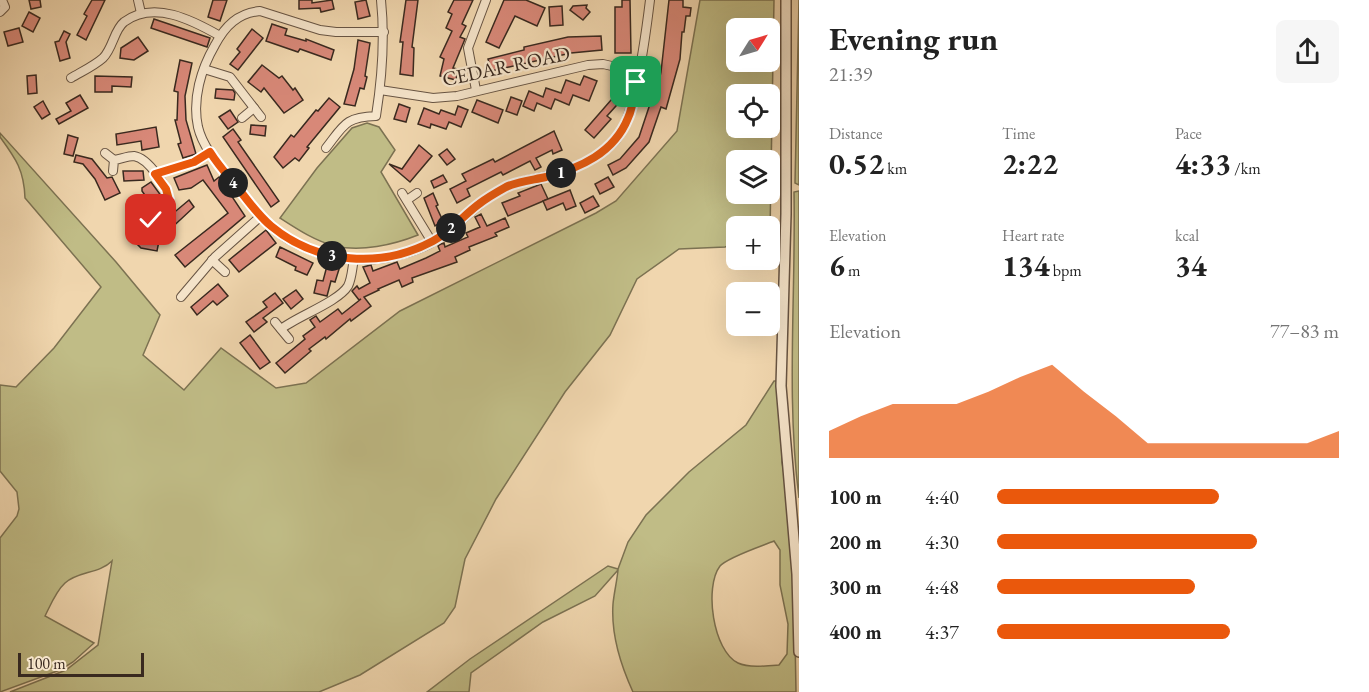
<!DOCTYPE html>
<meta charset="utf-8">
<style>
:root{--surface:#fff;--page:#f6f6f6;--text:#222;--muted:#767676;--accent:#ea580c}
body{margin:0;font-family:"EB Garamond",serif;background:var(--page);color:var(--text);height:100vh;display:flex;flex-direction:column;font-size:22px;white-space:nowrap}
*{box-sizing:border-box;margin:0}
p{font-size:20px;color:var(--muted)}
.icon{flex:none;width:33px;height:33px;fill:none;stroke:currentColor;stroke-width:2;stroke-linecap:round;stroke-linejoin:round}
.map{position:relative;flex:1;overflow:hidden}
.side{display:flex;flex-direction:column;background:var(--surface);width:570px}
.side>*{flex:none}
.needle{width:39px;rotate:53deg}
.fabs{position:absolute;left:726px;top:18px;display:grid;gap:12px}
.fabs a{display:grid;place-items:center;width:54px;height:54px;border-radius:9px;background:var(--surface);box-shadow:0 6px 24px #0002;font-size:30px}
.scale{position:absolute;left:18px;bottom:15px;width:126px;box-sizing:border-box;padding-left:6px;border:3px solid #39291f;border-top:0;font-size:16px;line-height:21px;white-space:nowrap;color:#39291f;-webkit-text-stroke:4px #f5e4ca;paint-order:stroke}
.pin{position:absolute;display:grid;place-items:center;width:51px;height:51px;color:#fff;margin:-26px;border-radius:12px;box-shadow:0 3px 9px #0006}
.km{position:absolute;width:30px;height:30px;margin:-15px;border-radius:50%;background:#222;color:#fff;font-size:16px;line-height:30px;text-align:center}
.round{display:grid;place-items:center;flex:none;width:63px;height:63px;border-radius:9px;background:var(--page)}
.summary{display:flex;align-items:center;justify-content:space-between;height:102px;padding:0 30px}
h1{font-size:33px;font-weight:700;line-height:45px}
.figures{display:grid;grid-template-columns:repeat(3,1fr);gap:9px;height:102px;padding:6px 30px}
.figures div{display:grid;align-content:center}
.figures b{font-size:30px;font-weight:700}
.figures small{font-size:16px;font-weight:400}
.figures p{font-size:16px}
.chart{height:168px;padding:12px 30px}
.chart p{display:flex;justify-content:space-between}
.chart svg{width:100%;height:108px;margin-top:6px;fill:var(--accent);opacity:.7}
ul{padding:0 30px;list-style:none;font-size:20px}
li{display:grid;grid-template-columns:96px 72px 1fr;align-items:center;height:45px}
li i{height:15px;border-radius:8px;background:var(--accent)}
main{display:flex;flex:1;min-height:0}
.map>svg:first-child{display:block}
</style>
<main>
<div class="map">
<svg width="799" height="692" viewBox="0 0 799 692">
<rect width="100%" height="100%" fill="#f0d6ae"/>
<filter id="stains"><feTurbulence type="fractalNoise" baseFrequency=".00333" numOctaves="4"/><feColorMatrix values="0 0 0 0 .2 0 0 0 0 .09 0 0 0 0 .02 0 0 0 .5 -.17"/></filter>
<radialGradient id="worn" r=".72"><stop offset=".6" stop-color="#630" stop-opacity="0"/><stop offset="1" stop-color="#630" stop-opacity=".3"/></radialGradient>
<!-- green -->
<g fill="#c0bc86" stroke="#7c7252" stroke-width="1.5" fill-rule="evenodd">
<path d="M700 0H774L770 232V226H736V243L725 247 679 249 637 279 610 335 565 392 496 499 465 559 455 607 444 623 360 675 319 692H10L66 670 98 645 112 561C99 574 78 571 65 583 56 591 50 606 45 616L94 643 73 662 60 670 0 692V538L17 516 19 509 17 492 0 471V385L16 387 54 348 101 287 25 198C24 170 16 159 0 137V133L116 262 160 315 143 355 184 390 221 348 276 388 306 383 400 311 596 213 616 201 677 131ZM736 28H770V62H736ZM736 94H770V128H736ZM736 160H770V194H736Z"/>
<polygon points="799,0 799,185 795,183"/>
<path d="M367 123 379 127 395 150 381 172 418 235C393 245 361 252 335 246 315 241 297 229 280 218L317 168 352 128Z"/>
<path d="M799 191V498C786 397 796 294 794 192Z"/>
<path d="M774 381H778L783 430 782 462 789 503 794 580 796 692H633C621 666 611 633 613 604 614 593 617 581 618 570L595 596 543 622 471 673 469 692H427L470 659 608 566 618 569 628 542 646 515 689 472 746 425ZM774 541 780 550V585L788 624 787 654 779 665C767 666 749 668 738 663 713 651 704 587 720 566 728 557 762 546 774 541Z"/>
</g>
<!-- building -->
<g fill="#d88878" stroke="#39291f" stroke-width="1.5">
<polygon points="29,0 40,0 41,7 31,9"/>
<polygon points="92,0 105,0 86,40 77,35 87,16 84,14"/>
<polygon points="213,0 227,0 220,21 208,17"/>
<polygon points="299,0 312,0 312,3 332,0 334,9 321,12 320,8 299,9"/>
<polygon points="366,0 370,16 358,19 355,2"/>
<polygon points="406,0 418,0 412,47 414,48 413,76 400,74 403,42 400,42"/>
<polygon points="454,0 473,0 462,24 466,26 460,37 465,39 453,68 458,69 456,80 440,76 444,59 440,57 452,31 446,28 452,14 448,12"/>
<polygon points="504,0 526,0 545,8 537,26 515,16 499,48 486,42"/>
<polygon points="622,0 630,0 631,53 615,53 615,7 622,7"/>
<polygon points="669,0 683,0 683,7 691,8 690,16 686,16 684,32 682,32 680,59 666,109 661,107 649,142 626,168 613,175 608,165 620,159 639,137 650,104 647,104 650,94 656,96 661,72"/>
<polygon points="587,5 586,8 590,12 583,20 570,10 573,6"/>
<polygon points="562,6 563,25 550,26 549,7"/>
<polygon points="29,12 40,18 33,32 22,26"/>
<polygon points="154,19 210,38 207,47 151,28"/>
<polygon points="272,24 287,29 285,35 306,41 306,39 334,50 331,60 300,49 298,52 266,41"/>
<polygon points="19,28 23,42 8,46 4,32"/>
<polygon points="252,29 263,38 238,70 230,64 240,52 237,49"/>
<polygon points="64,31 70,34 66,42 70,58 60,61 55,42 59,41"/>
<polygon points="601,36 602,50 571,53 491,71 488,59 524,50 524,47 568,37"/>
<polygon points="138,37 148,51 134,60 120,58 121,48"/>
<polygon points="358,40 370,43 365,76 367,77 364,89 360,88 355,106 344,104 354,69"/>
<polygon points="180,60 192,63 185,96 186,120 196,154 183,158 178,144 181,143 175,120 177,120 178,92 174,91"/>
<polygon points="262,65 279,78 282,76 293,90 295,88 303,100 284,113 264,88 261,92 248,82"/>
<polygon points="36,75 37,93 28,94 27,76"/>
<polygon points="95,76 132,77 131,87 112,86 112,92 95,92"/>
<polygon points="584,76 597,81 589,101 573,95 569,105 555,99 551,109 537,103 534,111 523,106 529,91 543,97 546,88 561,93 566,80 580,85"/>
<polygon points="216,89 233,90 235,93 234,100 215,98"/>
<polygon points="618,92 624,97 607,116 611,119 594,138 585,130"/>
<polygon points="80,95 88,108 59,124 56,119 71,111 66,103"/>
<polygon points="511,97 522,101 517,115 506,111"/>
<polygon points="329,98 340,107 307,147 309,148 299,161 295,158 283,168 274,157 291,135 294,137 316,110 318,111"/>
<polygon points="477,100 503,110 498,123 472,112"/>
<polygon points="43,101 50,114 42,119 34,107"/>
<polygon points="399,104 410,108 406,122 394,119"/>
<polygon points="458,106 468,110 461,127 449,122 446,129 431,124 430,128 418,124 424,108 439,114 441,110 455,115"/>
<polygon points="230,110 238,122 228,129 219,117"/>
<polygon points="251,125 266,126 265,136 250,134"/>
<polygon points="156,127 159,147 142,150 141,141 117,145 116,134"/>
<polygon points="233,129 241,140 238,142 279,201 271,207 223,137"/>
<polygon points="554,131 562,150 553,154 552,150 536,158 541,167 535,170 530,161 503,175 501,172 467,189 470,196 457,203 450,189 466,181 462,174 493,159 495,162"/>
<polygon points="68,135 78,138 73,156 64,154"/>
<polygon points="419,145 432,156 410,182 389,164 402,169"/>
<polygon points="447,149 455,159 447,165 439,155"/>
<polygon points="76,155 92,159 107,178 112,177 120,193 105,200 95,179 83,164 74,162"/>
<polygon points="207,165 214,181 219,177 245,216 185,267 175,255 228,213 203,180 191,188 179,190 174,178"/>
<polygon points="123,171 143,171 144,180 124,181"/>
<polygon points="443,175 447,182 434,188 431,181"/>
<polygon points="608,177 614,187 600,194 595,184"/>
<polygon points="151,182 162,197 151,204 142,191 142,188"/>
<polygon points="541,184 548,199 508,216 502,203 520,196 518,193"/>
<polygon points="570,190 576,206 566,210 563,203 547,210 543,201"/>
<polygon points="433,193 438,205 436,206 443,221 435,226 424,198"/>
<polygon points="593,196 599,206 585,213 580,203"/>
<polygon points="189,200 194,207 165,234 158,226"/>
<polygon points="131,213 140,215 135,231 126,229"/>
<polygon points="481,214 487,226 505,218 509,227 495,233 497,236 469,247 470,250 455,257 457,262 412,278 413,282 402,287 399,280 378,289 379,290 364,297 371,306 351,321 350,319 326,339 325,337 309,349 311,351 285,373 276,363 305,339 303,336 315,327 310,320 316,316 320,322 338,309 342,314 361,299 359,300 352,291 357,286 359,289 370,283 363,267 371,265 373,271 397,262 400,269 426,258 440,251 438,246 441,244 444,243 445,247 468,237 466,233 480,227 475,217"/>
<polygon points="266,230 276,243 239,272 229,260"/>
<polygon points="136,235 141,240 146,239 159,241 157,251 141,248 132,239"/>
<polygon points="280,247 313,263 307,275 295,270 296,267 276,257"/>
<polygon points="328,262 340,266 335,282 331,281 327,296 314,293 317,280 323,281"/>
<polygon points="218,284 228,296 217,305 213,301 197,315 191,307"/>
<polygon points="296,290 303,299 291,309 283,299"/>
<polygon points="275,293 283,303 263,318 267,322 254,332 246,322 267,307 263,302"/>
<polygon points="250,335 270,362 260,369 240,343"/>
</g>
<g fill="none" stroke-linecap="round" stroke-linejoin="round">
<defs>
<g id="minor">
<polyline points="138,0 141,13"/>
<polyline points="0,12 5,7 2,0"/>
<path d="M384 32H336L320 30 260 11C238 13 225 26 215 45 201 69 192 99 198 127 203 148 219 165 232 181 243 195 254 210 267 223 297 252 344 264 385 258 402 255 422 249 436 240 462 223 480 199 509 186 527 178 548 178 566 171 584 164 603 155 616 140 636 115 646 33 650 0"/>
<polyline points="204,69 230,77 261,117"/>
<path d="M71 78C81 72 94 66 103 58 113 48 114 30 124 22 154 0 192 20 220 36"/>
<polyline points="380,90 433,98 457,96 588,65 603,64 638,72"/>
<polyline points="476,90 468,48 486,0"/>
<polyline points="242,118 254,108"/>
<path d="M326 148C344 125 345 117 376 116 382 78 385 39 381 0"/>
<polyline points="105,153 114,160"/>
<path d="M113 171 114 160C120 159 128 156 134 156 148 158 168 187 169 200L165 208 151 220 142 234"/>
<polyline points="155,174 194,162 210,152"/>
<polyline points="402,193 432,242"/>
<polyline points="407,200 417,193"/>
<polyline points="147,226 156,235"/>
<polyline points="212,260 225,272"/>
<polyline points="181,297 215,257 261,216"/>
<polyline points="275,322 289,339"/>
<path d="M281 329C298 316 338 302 348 286 352 278 352 268 354 259"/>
</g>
<polyline id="tertiary" points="786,0 786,214 781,386 797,574 799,652"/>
</defs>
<!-- minor casing -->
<use href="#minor" stroke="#675443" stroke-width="10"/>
<!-- tertiary casing -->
<use href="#tertiary" stroke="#675443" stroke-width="12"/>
<!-- minor -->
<use href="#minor" stroke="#f5e4ca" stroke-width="8"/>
<!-- tertiary -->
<use href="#tertiary" stroke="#f5e4ca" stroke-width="9"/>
</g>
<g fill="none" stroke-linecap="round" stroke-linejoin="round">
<defs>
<path id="route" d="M151 220 165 208 169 200 166 189 155 174 194 162 210 152C218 165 228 176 238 188 248 201 258 215 271 226 317 264 381 269 433 241 450 232 464 215 479 204 488 197 497 192 506 187 519 181 533 180 546 177 580 168 614 153 628 118 633 108 634 94 636 82"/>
</defs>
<!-- route casing -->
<use href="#route" stroke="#fff" stroke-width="12"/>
<!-- route -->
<use href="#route" stroke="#ea580c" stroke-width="8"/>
</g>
<g text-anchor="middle" stroke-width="4.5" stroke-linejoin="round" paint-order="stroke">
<!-- street labels -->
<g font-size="20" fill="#39291f" stroke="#f5e4ca">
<text transform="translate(506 66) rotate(-12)" y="7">CEDAR ROAD</text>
</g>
</g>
<rect width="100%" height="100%" filter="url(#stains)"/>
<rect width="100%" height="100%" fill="url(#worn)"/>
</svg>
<div class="fabs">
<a><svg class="needle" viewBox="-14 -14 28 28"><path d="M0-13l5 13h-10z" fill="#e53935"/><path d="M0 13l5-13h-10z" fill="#767676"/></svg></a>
<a><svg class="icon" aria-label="locate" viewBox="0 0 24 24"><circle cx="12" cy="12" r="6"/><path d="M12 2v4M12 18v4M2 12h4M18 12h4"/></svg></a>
<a><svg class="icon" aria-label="layers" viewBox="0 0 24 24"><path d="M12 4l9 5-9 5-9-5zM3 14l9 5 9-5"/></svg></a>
<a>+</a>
<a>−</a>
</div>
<div class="scale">100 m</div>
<div class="pin" style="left:636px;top:82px;background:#1e9e55"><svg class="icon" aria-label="arrive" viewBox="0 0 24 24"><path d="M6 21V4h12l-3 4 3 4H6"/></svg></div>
<div class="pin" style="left:151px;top:220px;background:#d93025"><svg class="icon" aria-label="check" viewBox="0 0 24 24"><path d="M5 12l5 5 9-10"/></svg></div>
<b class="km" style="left:561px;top:173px">1</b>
<b class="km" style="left:451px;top:228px">2</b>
<b class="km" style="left:332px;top:256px">3</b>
<b class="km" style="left:233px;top:183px">4</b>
</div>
<section class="side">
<div class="summary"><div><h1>Evening run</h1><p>21:39</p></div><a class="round"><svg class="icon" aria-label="share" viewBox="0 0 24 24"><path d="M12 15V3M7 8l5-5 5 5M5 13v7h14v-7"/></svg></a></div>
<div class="figures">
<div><p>Distance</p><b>0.52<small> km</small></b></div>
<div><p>Time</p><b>2:22</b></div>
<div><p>Pace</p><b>4:33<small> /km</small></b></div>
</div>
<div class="figures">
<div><p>Elevation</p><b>6<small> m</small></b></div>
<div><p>Heart rate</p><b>134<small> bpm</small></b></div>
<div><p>kcal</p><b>34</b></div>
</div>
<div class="chart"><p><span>Elevation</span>77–83 m</p>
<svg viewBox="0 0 160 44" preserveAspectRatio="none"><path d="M0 44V33L10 27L20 22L30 22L40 22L50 17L60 11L70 6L80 17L90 27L100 38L110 38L120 38L130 38L140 38L150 38L160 33V44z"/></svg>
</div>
<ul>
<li><b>100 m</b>4:40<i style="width:65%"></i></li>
<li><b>200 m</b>4:30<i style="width:76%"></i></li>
<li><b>300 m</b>4:48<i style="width:58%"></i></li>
<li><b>400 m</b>4:37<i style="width:68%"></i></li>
</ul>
</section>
</main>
